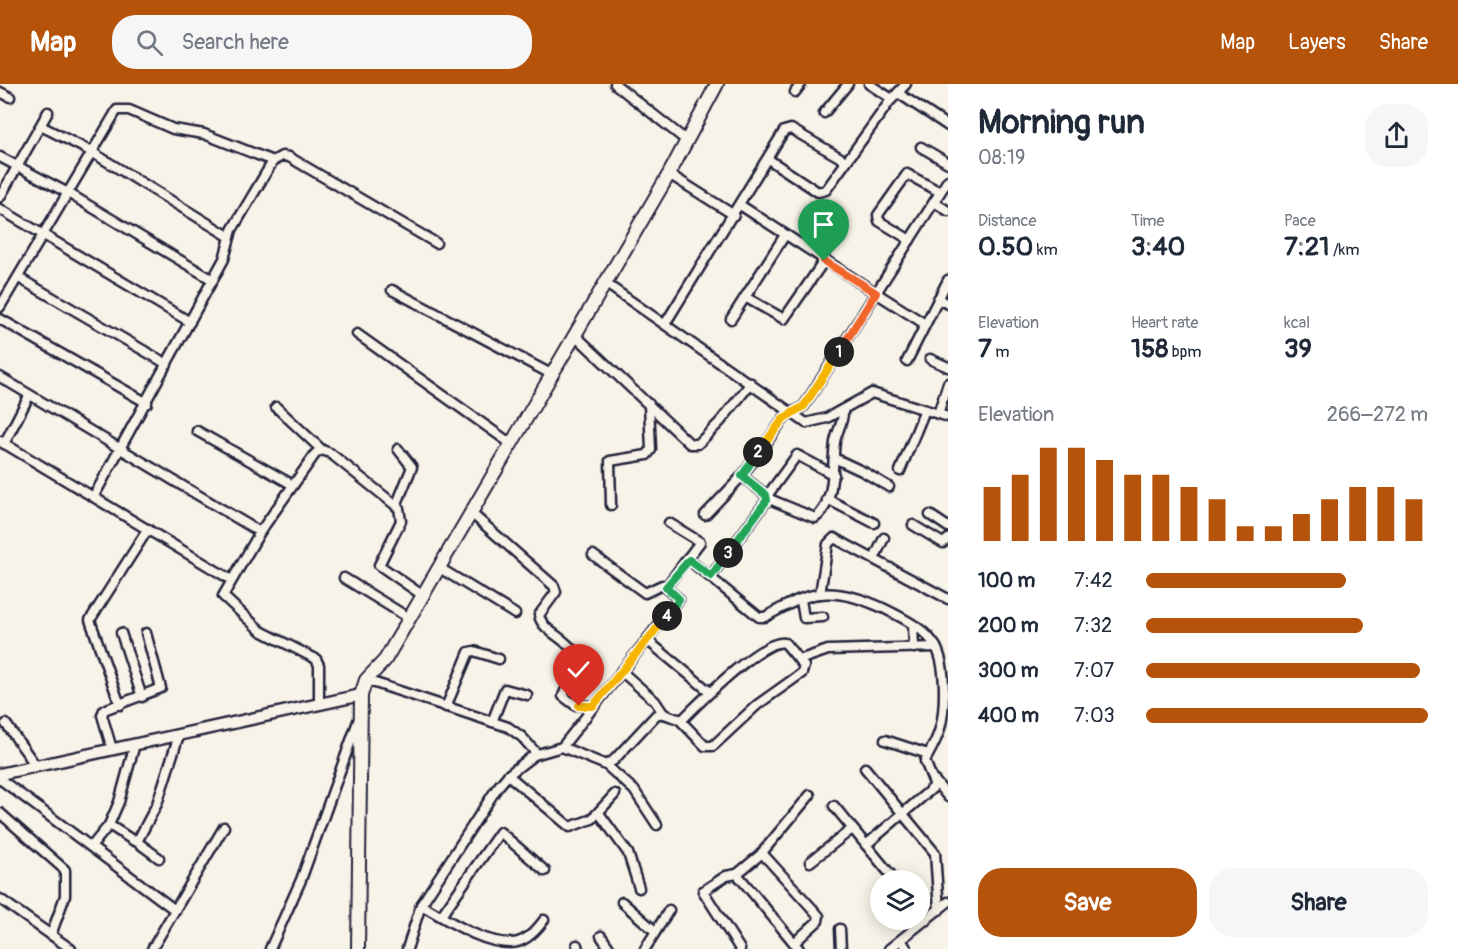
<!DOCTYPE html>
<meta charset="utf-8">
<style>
:root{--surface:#fff;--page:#f6f6f7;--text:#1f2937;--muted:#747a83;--accent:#b45309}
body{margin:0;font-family:Pangolin,sans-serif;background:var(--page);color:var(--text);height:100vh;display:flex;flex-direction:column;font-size:22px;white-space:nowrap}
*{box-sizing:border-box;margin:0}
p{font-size:20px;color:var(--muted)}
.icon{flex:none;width:33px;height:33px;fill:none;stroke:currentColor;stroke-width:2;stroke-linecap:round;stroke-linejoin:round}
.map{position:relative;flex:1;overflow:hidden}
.sheet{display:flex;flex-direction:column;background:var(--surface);width:510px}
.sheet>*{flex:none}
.fabs{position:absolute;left:870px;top:786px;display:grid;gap:12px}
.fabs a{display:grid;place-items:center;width:60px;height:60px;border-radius:50%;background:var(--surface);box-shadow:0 3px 15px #0003;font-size:30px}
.pin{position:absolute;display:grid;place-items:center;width:51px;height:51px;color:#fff;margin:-62px -26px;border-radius:50% 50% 50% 0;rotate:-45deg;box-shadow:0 0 6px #0007}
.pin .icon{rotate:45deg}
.km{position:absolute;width:30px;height:30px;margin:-15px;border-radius:50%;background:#222;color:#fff;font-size:16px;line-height:30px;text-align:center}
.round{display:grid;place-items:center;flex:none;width:63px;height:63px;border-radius:24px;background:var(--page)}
.headline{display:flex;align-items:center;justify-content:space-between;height:102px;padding:0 30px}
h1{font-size:33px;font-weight:800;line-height:45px}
.stats{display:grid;grid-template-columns:repeat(3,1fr);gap:9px;height:102px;padding:6px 30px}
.stats div{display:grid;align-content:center}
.stats b{font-size:26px;font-weight:800}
.stats small{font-size:16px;font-weight:400}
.stats p{font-size:16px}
.chart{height:168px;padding:12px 30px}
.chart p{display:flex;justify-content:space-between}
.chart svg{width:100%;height:108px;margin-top:6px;stroke:var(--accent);stroke-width:6}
.action{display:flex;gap:12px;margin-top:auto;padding:12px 30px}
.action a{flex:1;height:69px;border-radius:24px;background:var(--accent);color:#fff;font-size:24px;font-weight:800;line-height:69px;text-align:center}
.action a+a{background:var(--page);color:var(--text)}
ul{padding:0 30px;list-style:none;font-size:20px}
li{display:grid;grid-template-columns:96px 72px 1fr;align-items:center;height:45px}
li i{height:15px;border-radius:8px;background:var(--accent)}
header{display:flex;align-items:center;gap:36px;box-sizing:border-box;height:84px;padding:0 30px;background:var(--accent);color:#fff}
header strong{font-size:28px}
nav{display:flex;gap:33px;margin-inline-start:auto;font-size:21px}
.search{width:420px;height:54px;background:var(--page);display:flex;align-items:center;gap:15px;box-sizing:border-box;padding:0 21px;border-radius:24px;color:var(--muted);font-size:22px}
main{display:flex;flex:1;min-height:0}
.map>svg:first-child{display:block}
</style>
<header>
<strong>Map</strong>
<div class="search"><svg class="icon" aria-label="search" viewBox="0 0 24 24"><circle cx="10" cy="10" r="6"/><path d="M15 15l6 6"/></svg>Search here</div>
<nav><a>Map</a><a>Layers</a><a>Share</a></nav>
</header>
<main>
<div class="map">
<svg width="948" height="865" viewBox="0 0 948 865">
<rect width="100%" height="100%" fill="#f7f3e8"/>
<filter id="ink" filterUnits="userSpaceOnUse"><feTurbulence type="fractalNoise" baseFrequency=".0167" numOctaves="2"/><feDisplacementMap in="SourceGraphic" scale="12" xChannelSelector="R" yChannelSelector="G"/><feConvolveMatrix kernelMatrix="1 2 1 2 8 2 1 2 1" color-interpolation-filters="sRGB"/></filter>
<g filter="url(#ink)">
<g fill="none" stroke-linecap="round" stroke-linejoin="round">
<defs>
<g id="minor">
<polyline points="615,0 687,57"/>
<polyline points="869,0 892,15"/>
<polyline points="0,8 10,13"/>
<polyline points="795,8 801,0"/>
<polyline points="898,9 948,42"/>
<polyline points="824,29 848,0"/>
<polyline points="41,42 90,67 230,153"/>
<polyline points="921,63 948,79"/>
<polyline points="0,73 68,109 213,196"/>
<polyline points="768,75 818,108 826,106 890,17 906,0"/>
<polyline points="669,90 734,131"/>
<polyline points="0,113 48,28"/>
<polyline points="934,118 948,127"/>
<polyline points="0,125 190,238"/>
<polyline points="910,156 879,137 878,131 907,90 940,108"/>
<polyline points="19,194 167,280"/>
<polyline points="605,199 806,339 827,334 872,309 948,333"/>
<polyline points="392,206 551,290"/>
<polyline points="745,213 784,235 824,177"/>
<polyline points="938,215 948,220"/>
<polyline points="0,223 117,26 129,26 173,45 204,50 273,77"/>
<polyline points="0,235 147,319"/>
<polyline points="731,235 785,151"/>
<polyline points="665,240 784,47 791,45 846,77"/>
<polyline points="925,240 876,209 948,96"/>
<polyline points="357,250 510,359"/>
<polyline points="574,250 690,360 698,360 720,338 751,299"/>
<polyline points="930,275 948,283"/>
<polyline points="907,277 948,196"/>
<polyline points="0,293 260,448"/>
<polyline points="276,323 322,366"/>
<polyline points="938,330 948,299"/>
<polyline points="197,347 293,401"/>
<polyline points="0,357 230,495"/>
<polyline points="4,360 29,312"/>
<polyline points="834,374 864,388 889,403"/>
<polyline points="900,387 925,326"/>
<polyline points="94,412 224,175 232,146 273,77 282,72 289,73 436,159"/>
<polyline points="767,412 797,371 834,391"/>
<path d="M767 414 815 434C836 420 832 379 835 358 837 346 844 338 843 326"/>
<polyline points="827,415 874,439"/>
<polyline points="611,421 610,377 647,371 651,366 649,320"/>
<polyline points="396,422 412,383 398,365"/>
<path d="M470 428 554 502 556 508 539 531C543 553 584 556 575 587 573 596 566 603 563 612L575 621 593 622"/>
<polyline points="705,431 742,392 784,334 804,322 876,209 740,121"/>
<polyline points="930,431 948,443"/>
<polyline points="913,441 943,459 948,455"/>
<polyline points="874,475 884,454"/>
<path d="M689 476 759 533H765C782 524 801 512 819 510 842 507 866 516 885 525 903 534 926 545 936 563 947 583 946 632 937 653 934 661 929 669 925 677L935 702 866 761"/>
<polyline points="438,483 515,530"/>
<polyline points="711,492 767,416 766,411 742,392"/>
<polyline points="344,494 409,534"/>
<polyline points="666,503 700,458 669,439"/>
<polyline points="820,510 828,460 834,454 948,515"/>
<polyline points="801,516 804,534 823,533"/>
<polyline points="913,541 914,564"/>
<polyline points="121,549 142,613"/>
<polyline points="647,556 710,608"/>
<polyline points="799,576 828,566 936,563"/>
<polyline points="621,587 655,617 663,629"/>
<polyline points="366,596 508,643 522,653 537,670"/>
<polyline points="319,619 319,581 316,575 261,547 223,512 260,448 316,369 322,366 330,369 399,424 401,437 379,481 422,511"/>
<polyline points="120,621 90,536 148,445"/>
<polyline points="446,623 469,568 474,567 499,575"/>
<polyline points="492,638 505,605 527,611"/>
<polyline points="6,640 36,682"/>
<polyline points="885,656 928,670"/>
<polyline points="562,663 679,515 662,501 645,509 593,471"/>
<polyline points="112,665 102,631 104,626 161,604 146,549"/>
<polyline points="606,681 634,706 657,741"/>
<polyline points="865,684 935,769 939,826"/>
<polyline points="508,691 570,743 592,735 615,710"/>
<polyline points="0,695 175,826"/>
<polyline points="935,697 948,713"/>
<polyline points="834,722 895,796"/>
<polyline points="0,729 65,786 65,812 51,851"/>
<polyline points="599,729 628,769 639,804"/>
<polyline points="109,741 119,718 135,660"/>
<polyline points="136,757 159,774"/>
<polyline points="91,763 109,741 134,757 138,756 157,720 179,651"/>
<polyline points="762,769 819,832 818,837 794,859"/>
<polyline points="810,778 852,745"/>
<polyline points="737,790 799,865"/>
<polyline points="0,815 71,865"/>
<polyline points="622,818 655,847"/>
<path d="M421 821C447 835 480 859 511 859 525 859 536 847 544 836"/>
<polyline points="920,827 927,836"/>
<polyline points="441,832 500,748 545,787"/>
<polyline points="840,845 841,865"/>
<polyline points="601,852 610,865"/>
<polyline points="901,856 907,865"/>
<polyline points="577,861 578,865"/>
<polyline points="152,865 224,743"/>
<polyline points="270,865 301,796 358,637"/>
<path d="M407 865 421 821 497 704 508 691 534 671 562 663 606 681 614 676 656 631C666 626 673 637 683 635 699 619 764 553 785 559L804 582 802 589 757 621 713 662H705L680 636"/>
<polyline points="645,865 669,826"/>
<polyline points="740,865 703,807 726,792 737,790 760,771 810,711"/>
<polyline points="889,865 948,818"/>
</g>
<polyline id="major" points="0,690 361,611"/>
<polyline id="highway" points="358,865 361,611 366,596 385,576 669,90 717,0"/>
</defs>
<!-- minor casing -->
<use href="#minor" stroke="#22223b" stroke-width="13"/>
<!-- major casing -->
<use href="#major" stroke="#22223b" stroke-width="15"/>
<!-- highway casing -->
<use href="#highway" stroke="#22223b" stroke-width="16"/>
<!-- minor -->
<use href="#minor" stroke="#f7f3e8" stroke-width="8"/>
<!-- major -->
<use href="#major" stroke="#f7f3e8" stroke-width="10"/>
<!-- highway -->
<use href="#highway" stroke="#f7f3e8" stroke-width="12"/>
</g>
</g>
<g fill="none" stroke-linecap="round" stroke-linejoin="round" filter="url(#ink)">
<defs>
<polyline id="split-1" points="824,177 876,209 839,268"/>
<polyline id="split-2" points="758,368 784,334 804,322 839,268"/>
<polyline id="split-3" points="728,469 767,416 766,411 742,392 758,368"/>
<polyline id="split-4" points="667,532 679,515 666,503 689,476 711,492 728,469"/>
<polyline id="split-5" points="579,622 593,622 667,532"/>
</defs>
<!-- split-1 casing -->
<use href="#split-1" stroke="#fff" stroke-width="12"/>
<!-- split-2 casing -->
<use href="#split-2" stroke="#fff" stroke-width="12"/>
<!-- split-3 casing -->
<use href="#split-3" stroke="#fff" stroke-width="12"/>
<!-- split-4 casing -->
<use href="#split-4" stroke="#fff" stroke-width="12"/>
<!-- split-5 casing -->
<use href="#split-5" stroke="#fff" stroke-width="12"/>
<!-- split-1 -->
<use href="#split-1" stroke="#f0652b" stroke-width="8"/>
<!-- split-2 -->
<use href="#split-2" stroke="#f5b400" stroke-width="8"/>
<!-- split-3 -->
<use href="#split-3" stroke="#22a559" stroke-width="8"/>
<!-- split-4 -->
<use href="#split-4" stroke="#22a559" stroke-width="8"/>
<!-- split-5 -->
<use href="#split-5" stroke="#f5b400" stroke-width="8"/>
</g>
</svg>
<div class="fabs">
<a><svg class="icon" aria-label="layers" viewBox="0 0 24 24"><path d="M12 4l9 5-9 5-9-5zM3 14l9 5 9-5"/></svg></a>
</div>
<div class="pin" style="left:824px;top:177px;background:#1e9e55"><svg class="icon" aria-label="arrive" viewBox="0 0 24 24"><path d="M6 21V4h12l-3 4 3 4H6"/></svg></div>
<div class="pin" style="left:579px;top:622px;background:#d93025"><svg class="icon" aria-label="check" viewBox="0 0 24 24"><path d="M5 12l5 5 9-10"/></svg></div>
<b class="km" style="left:839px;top:268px">1</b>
<b class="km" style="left:758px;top:368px">2</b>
<b class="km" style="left:728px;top:469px">3</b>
<b class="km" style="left:667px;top:532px">4</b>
</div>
<section class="sheet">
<div class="headline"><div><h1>Morning run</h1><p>08:19</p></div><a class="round"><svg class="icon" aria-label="share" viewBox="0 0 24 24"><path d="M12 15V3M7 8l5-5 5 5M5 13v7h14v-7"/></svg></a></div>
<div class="stats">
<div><p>Distance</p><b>0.50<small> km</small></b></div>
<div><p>Time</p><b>3:40</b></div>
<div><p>Pace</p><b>7:21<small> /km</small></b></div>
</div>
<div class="stats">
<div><p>Elevation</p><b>7<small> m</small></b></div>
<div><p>Heart rate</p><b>158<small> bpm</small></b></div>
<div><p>kcal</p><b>39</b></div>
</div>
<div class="chart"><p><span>Elevation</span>266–272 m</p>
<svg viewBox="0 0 160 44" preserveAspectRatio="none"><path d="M5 44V22M15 44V17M25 44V6M35 44V6M45 44V11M55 44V17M65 44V17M75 44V22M85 44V27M95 44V38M105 44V38M115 44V33M125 44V27M135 44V22M145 44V22M155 44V27"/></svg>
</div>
<ul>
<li><b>100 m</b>7:42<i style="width:71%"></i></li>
<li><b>200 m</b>7:32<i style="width:77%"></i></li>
<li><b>300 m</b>7:07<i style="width:97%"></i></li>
<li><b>400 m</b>7:03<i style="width:100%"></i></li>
</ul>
<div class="action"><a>Save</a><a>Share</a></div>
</section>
</main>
